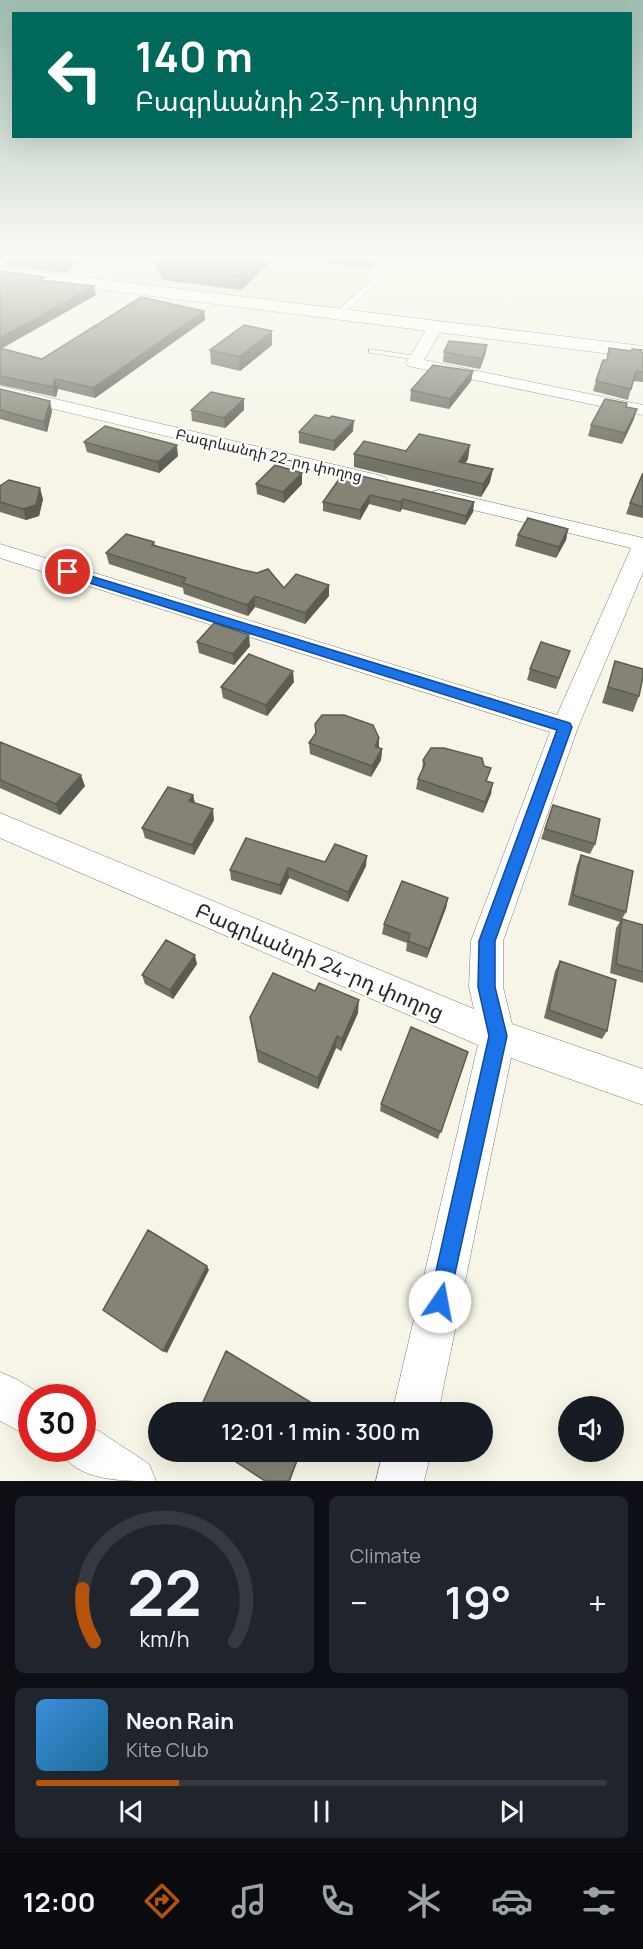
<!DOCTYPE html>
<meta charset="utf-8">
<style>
:root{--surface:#171b24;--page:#20242c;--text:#f1f3f6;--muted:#9ea1a6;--line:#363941;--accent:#b45309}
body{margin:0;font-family:Manrope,"Noto Sans Armenian",sans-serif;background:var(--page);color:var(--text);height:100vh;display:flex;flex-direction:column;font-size:22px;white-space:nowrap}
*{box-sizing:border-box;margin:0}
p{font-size:20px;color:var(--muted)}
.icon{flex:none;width:33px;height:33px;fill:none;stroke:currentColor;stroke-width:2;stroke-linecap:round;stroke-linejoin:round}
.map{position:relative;height:1481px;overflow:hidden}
.panel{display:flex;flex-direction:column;gap:15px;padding:15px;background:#0d0f14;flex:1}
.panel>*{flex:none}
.guide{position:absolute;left:12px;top:12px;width:620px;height:126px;border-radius:0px;box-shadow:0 6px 24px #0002;background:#00695c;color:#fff;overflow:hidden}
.buttons{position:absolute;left:558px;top:1396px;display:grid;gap:12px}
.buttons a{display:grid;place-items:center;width:66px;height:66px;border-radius:50%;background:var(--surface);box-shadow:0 6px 24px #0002;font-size:30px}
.speed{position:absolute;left:18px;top:1384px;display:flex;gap:12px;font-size:30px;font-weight:700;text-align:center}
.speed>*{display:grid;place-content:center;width:78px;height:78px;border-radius:50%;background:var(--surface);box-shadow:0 6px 24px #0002;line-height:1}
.speed .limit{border:9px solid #d22;background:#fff;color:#111}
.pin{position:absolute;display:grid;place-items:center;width:51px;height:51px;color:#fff;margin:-26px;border:3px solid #fff;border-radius:50%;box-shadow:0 2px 6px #0007}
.me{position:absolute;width:66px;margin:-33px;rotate:12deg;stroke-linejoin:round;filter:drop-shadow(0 0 4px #0008)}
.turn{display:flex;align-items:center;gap:21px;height:126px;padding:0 24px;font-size:27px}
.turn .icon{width:78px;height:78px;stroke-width:2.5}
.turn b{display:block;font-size:42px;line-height:51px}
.big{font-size:45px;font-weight:600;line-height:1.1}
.panel .card{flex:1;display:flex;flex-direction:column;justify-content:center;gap:9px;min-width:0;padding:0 21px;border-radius:9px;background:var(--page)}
.panel .dial{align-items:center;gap:0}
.dial svg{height:156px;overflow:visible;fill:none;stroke:var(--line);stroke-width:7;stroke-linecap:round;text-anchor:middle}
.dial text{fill:var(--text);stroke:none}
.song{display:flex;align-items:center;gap:18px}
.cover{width:72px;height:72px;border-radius:9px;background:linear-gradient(135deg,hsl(210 70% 55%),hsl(200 70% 35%))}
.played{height:6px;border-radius:3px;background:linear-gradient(90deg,var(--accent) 25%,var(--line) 25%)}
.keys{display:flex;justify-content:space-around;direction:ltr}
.heat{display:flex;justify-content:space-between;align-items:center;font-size:33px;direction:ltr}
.panel .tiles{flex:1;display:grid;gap:15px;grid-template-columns:1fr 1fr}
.card:last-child{grid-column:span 2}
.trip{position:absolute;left:148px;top:1402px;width:345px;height:60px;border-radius:30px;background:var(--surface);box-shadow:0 6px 24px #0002;font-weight:600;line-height:60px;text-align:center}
.tab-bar{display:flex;height:96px;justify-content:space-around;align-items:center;background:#090b0e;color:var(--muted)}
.tab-bar .icon{width:42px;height:42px}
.tab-bar .on{color:var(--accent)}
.tab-bar b{font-size:27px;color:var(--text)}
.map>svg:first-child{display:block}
.built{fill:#ecead4}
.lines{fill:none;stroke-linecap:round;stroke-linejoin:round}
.service-casing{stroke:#7e7d70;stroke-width:1}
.minor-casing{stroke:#7e7d70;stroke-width:1}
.secondary-casing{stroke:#7e7d70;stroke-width:1}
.service{fill:#fff;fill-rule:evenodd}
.minor{fill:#fff;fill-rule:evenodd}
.secondary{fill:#fff;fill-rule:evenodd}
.wall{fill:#727165}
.shaded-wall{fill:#5c5c53}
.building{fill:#848376;stroke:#5c5c53;stroke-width:1.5}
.route{fill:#1a73e8;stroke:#114b97;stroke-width:1.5}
.labels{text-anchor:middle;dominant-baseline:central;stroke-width:4.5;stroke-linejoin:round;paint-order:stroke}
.far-street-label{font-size:15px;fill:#282722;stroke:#fff}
.near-street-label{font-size:21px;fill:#282722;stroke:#fff}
</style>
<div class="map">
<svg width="643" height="1481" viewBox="0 0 643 1481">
<rect width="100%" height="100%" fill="#f6f5e7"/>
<path class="built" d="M0 259H382L350 299 337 308 0 268Z"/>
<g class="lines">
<g class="service-casing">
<path id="service" d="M2 259H11L0 265V260Z
M100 259H108L90 273 146 259 174 261 134 265 72 282V280L85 275 84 272Z
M394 259H401L342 316H336V312Z
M369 349 417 356 421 358 417 360 372 353H369Z"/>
</g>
<g class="minor-casing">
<path id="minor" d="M435 321 443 326 424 360 643 405V415L408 366 406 363 430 323Z
M0 386 378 475 385 477 388 481 385 485 378 487 0 396Z
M439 490 643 538V572L578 727 503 941V987L512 1024 643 1069V1105L511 1058 438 1413H392L478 1045 0 838V813L474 1009 469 987 471 941 550 732 0 558V544L557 715 631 548 432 500 429 496 432 492Z
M0 1372 16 1379 47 1398H32V1438L0 1421Z
M82 1425 99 1431 149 1464 156 1481C118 1481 76 1481 59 1449H82Z
M383 1452H431L424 1481H376Z"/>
</g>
<g class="secondary-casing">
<path id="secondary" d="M0 267 643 346V358L0 277Z"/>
</g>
<use href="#service" class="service"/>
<use href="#minor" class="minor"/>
<use href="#secondary" class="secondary"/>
</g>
<path class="wall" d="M3 259H82L64 273 4 265Z
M154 259H274L241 290 163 280 155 266Z
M295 259H379L368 268Z
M0 271 46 281 96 295 1 349 42 359 204 311 205 320 95 398 58 389 56 397 0 385Z
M272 331V345L240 371 211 364 210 350Z
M487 345 485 355 480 369 443 362 444 352Z
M609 348 643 353V382L633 381 628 400 593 391 596 381 607 360Z
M473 371 471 381 449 409 410 401 411 390Z
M0 389 52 411 47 432 0 419Z
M244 399V410L225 428 192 421 191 410Z
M634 419 622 444 588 436 591 425Z
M353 431 334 451 299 443V432Z
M84 442 178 456 159 473 87 452Z
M406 451 468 459 465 463 490 482 481 497 354 467V454Z
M344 472 474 502 473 512 465 525 402 509 400 512 369 504 360 520 323 511V502Z
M643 473V518L626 514 630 503Z
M256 484H302L284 503 257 494Z
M0 486 43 499 39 516 26 520 0 512Z
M568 529 566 540 556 558 515 546 518 535Z
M154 542 155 545 284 588 329 585V596L305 624 255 607 248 616 184 594 183 588 109 564 106 553Z
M197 642 250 646 234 665 199 653Z
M570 651 556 689 527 680 530 669Z
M615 661 639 696 633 712 602 703 610 677Z
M294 682 267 716 223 698 221 687Z
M315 724 379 738V748L382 749 381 760 371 777 310 754 309 743 315 735Z
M0 742 85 786 60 815 0 788Z
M423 760 488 781 491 794 483 813 416 789 418 779 422 771Z
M193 795 195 803 214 820 194 855 145 838 142 828Z
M553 805 595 844 590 854 541 839Z
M581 855 626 912 622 919 643 925V983L610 973 616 928 620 922 568 905 577 865Z
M325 862 366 866 348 902 289 878 281 895 231 880 230 870Z
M448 898 446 908 427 958 406 951 407 943 382 934 384 924Z
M560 961 607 1031 602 1039 544 1018 555 971Z
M197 964 173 999 145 984 142 975Z
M358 1013 341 1051 336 1048 318 1089 258 1062 250 1017Z
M468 1052 438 1139 380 1111 381 1104Z"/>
<path class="shaded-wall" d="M69 259H82L64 273 62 264Z
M258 259H274L241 290 240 275Z
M368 259H379L368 268Z
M94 286 96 295 0 349V338Z
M204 311 205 320 95 398 93 388Z
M272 331V345L240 371 239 357Z
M487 345 485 355 480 369 482 359Z
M473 371 471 381 449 409 450 399Z
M55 379 58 389 56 397 53 387Z
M244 399V410L225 428 224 418Z
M50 401 52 411 47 432 44 422Z
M637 409 634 419 622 444 625 433Z
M354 421 353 431 334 451V441Z
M177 445 178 456 159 473 158 462Z
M470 445 468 459 458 475 459 462Z
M493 469 490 482 481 497 483 484Z
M302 473V484L284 503 283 492Z
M40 488 43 499 39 516 26 520 23 509Z
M370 495 369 504 360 520V510Z
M403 499 402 509 400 512 401 502Z
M474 502 473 512 465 525 466 516Z
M568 529 566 540 556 558 559 547Z
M329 585V596L305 624V613Z
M255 596V607L248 616 247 605Z
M249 635 250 646 234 665 233 654Z
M293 671 294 682 267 716 266 705Z
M379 738V749L375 746Z
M382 749 381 760 371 777 372 766Z
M81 775 85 786 60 815 56 804Z
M493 783 491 794 483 813 485 802Z
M193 795 195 805 189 801Z
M213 809 214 820 194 855 192 845Z
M367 856 366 866 348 902V892Z
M288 868 289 878 281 895 280 885Z
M448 898 446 908 427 958 429 949Z
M195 955 197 964 173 999 170 990Z
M359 1000 358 1013 341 1051 342 1039Z
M337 1036 336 1048 318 1089V1078Z
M207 1266 209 1270 167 1353 163 1351Z
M300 1452H301L290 1481H289Z"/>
<path class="building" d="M22 259H69L62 264Z
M158 259H258L240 275 162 266Z
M0 271 45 277 40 280 94 286 0 338Z
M141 297 204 311 93 388 55 379 53 387 0 376V348L42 359Z
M244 325 272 331 239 357 210 350Z
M449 341 487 345 482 359 444 352Z
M609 348 631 351 632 349 642 350 641 352 643 353V372L636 371 631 389 596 381 603 360H607Z
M433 365 473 371 450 399 411 390Z
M0 389 50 401 44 422 0 410Z
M211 392 244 399 224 418 191 410Z
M605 399 627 403 626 407 637 409 625 433 591 425Z
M315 415 329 418 332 416 354 421 334 441 299 432Z
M105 426 177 445 158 462 84 442Z
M419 434 470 445 459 462 493 469 483 484 354 454 364 441 406 451Z
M275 465 302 473 283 492 256 484Z
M344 472 474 502 466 516 403 499 401 502 370 495 360 510 323 502Z
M643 473V507L630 503Z
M9 480 40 488 36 505 23 509 0 502V486Z
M528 518 568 529 559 547 518 535Z
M126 534 154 542 152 545 243 570 257 573 268 569 284 588 296 574 329 585 305 613 255 596 247 605 183 583 186 578 106 553Z
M214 623 249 635 233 654 197 642Z
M541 642 570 651 559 678 530 669Z
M249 654 293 671 266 705 221 687Z
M615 661 643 669V677L639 696 608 687Z
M322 715H344L373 725 379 738 375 746 382 749 372 766 309 743 316 733 315 724Z
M0 742 81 775 56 804 0 780Z
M431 748H444L482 758 484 766 491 768 486 781 493 783 485 802 418 779 425 764 423 760Z
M168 787 193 795 189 801 213 809 192 845 142 828Z
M553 805 600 819 595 844 545 829Z
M246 838 325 862 335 844 367 856 348 892 288 868 280 885 230 870Z
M581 855 633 871 626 912 573 895Z
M402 881 448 898 429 949 408 941 410 934 384 924Z
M622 919 643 925V972L616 964Z
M166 940 195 955 170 990 142 975Z
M560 961 616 980 607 1031 549 1010Z
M273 973 315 991 319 983 359 1000 342 1039 337 1036 318 1078 257 1050 250 1017Z
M411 1027 468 1052 441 1132 381 1104Z
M148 1230 207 1266 163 1351 103 1310Z
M226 1351 317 1406 314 1413H198Z
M221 1452H300L289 1481H265Z"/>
<linearGradient id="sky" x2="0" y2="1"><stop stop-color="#a0bdb2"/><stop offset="0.55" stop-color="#fbfaf4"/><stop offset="1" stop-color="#fbfaf4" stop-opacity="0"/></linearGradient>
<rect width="643" height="467" fill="url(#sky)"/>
<path class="route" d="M68 569 570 723 572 727 495 941V987L507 1036 447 1310 440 1313 432 1310 429 1302 489 1036 478 987 479 941 557 730 64 575V570Z"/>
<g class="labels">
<g class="far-street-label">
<text transform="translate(269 455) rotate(13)">Բագրևանդի 22-րդ փողոց</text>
</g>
<g class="near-street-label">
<text transform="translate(320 961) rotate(23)">Բագրևանդի 24-րդ փողոց</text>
</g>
</g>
</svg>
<div class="buttons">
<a><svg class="icon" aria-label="sound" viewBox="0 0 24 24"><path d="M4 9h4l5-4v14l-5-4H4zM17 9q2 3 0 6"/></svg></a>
</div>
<div class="speed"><div class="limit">30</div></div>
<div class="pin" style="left:68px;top:572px;background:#d93025"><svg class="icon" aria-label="arrive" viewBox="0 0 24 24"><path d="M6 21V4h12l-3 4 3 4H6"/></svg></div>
<svg class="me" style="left:440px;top:1302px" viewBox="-20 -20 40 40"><circle r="19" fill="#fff"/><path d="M0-13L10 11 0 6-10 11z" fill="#1a73e8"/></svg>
<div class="trip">12:01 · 1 min · 300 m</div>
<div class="guide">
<div class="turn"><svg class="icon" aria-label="left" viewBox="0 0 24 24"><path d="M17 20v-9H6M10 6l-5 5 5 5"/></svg><div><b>140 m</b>Բագրևանդի 23-րդ փողոց</div></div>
</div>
</div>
<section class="panel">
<div class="tiles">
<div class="card dial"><svg viewBox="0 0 100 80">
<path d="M14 69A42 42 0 1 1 86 69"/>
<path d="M14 69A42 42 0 0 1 8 42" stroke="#b45309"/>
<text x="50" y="56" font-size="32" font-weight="700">22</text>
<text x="50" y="72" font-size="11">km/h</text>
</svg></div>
<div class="card"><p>Climate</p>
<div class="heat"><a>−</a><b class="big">19°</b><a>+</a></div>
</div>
<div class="card">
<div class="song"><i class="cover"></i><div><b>Neon Rain</b><p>Kite Club</p></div></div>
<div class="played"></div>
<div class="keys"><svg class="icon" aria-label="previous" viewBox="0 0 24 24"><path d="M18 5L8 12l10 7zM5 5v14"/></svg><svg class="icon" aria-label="pause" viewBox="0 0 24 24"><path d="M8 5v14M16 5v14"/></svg><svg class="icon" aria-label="next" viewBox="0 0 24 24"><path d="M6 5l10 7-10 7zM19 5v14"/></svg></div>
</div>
</div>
</section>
<nav class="tab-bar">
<b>12:00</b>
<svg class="icon on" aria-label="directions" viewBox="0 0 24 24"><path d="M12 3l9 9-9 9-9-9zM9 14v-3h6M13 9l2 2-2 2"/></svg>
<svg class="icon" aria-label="music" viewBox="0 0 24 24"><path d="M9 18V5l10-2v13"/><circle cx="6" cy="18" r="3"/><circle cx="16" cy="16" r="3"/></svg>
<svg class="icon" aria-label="phone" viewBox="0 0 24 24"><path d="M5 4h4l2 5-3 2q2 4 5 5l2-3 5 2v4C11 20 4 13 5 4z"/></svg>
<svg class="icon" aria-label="climate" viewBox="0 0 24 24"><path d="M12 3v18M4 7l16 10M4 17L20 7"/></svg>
<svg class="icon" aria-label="car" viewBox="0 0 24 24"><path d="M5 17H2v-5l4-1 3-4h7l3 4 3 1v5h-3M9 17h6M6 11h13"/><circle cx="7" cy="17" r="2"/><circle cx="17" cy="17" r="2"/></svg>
<svg class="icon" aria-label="filters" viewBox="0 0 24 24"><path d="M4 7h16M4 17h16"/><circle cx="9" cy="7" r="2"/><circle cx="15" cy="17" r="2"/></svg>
</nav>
